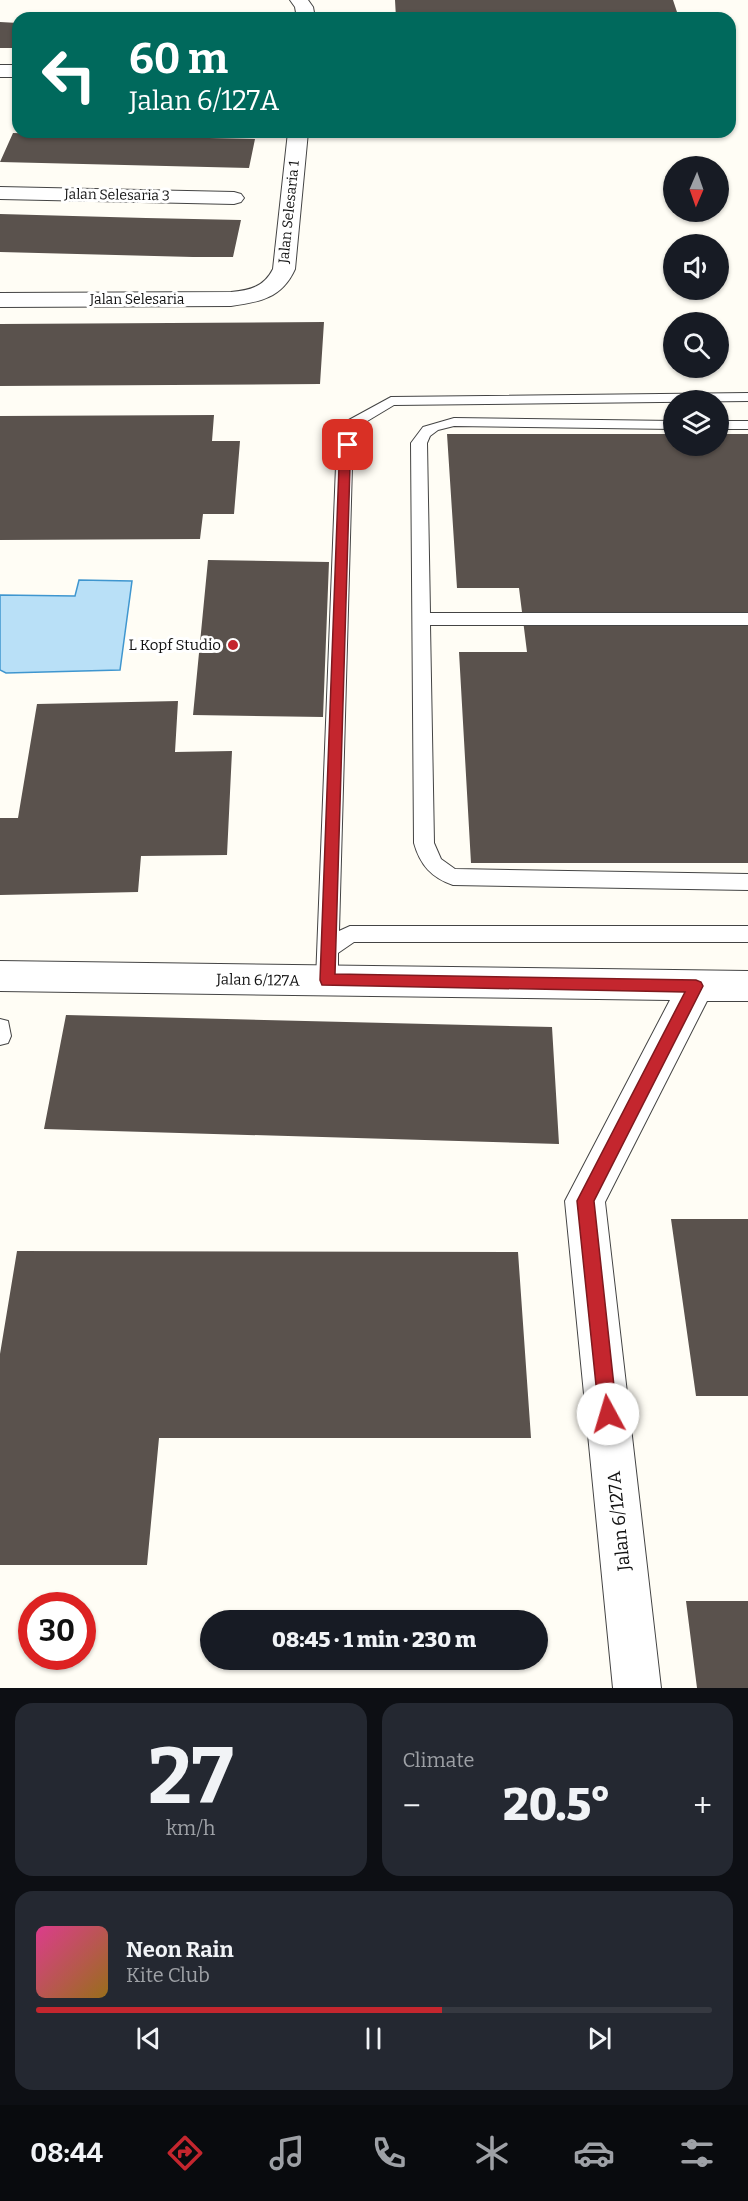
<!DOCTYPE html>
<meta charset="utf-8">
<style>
:root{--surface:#171b24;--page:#242831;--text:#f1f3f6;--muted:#9ea1a6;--line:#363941;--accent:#c4262e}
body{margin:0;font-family:Bitter,serif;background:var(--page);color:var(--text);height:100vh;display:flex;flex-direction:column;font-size:22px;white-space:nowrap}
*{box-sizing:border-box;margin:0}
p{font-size:20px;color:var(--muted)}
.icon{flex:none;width:33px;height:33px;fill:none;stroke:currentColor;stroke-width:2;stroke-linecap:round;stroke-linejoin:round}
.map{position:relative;height:1688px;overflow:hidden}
.details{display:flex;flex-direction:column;gap:15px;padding:15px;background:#0d0f14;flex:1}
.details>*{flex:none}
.banner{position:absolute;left:12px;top:12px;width:724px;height:126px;border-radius:18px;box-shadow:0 2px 4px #0004;background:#00695c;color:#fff;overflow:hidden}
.needle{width:39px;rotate:182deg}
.tools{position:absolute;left:663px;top:156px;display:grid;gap:12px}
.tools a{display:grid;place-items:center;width:66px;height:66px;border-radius:50%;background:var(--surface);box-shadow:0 2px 4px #0004;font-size:30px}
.speed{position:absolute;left:18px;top:1592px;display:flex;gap:12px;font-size:30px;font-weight:700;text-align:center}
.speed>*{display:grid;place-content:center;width:78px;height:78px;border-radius:50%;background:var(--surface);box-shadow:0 2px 4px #0004;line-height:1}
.speed .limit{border:9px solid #d22;background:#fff;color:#111}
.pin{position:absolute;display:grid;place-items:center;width:51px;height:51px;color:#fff;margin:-26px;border-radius:12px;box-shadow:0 3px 9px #0006}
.me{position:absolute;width:66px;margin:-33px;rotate:354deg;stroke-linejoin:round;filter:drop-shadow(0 0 4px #0008)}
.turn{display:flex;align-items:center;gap:21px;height:126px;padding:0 18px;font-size:27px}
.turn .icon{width:78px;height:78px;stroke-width:2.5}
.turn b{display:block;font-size:42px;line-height:51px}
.big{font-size:45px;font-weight:800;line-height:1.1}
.details .card{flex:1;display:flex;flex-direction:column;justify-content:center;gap:9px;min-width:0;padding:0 21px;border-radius:18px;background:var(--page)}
.details .dial{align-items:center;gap:0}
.dial b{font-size:78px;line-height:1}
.song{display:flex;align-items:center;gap:18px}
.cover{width:72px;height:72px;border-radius:9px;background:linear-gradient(135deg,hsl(330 70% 55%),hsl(40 70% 35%))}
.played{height:6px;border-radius:3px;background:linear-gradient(90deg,var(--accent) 60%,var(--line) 60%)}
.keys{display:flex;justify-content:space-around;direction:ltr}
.heat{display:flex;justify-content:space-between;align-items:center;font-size:33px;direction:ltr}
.details .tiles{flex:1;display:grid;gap:15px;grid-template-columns:1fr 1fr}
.card:last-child{grid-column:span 2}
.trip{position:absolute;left:200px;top:1610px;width:348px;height:60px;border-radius:30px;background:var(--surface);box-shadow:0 2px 4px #0004;font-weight:800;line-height:60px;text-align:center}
.dock{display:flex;height:96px;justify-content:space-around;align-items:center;background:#090b0e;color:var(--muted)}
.dock .icon{width:42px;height:42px}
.dock .current{color:var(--accent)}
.dock b{font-size:27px;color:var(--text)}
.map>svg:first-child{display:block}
.water{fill:#b9e0f7;stroke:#3f96cf;stroke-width:1.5}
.building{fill:#5a524d}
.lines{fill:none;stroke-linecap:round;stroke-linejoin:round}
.service-casing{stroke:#444;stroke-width:2}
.minor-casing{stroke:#444;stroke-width:2}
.service{fill:#fff;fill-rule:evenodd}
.minor{fill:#fff;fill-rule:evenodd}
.route{fill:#c4262e;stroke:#7f191e;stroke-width:1.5}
.poi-dot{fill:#c4262e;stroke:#fff;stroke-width:2}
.labels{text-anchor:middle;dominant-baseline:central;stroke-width:6;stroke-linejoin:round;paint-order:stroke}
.far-street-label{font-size:14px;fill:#111;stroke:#fff}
.poi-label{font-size:15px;fill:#111;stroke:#fff;text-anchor:end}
.street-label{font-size:15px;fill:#111;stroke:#fff}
.near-street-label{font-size:18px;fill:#111;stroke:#fff}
</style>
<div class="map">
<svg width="748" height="1688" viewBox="0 0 748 1688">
<rect width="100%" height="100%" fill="#fffdf5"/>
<path class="water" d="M79 580 132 581 120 670 6 673 0 670V595L75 596Z"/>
<path class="building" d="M395 0H673L679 18H396Z
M0 22 18 23V48H0Z
M13 133 118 136 255 139 249 168 0 162Z
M0 214 146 218 241 220 233 257H193L0 252Z
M324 322 320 384 0 386V324Z
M214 415 212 441H240L234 514H203L200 539 0 540V416Z
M447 434H674V446H718V434H748V863H471L459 652H527L519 588H457Z
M208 560 329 562 323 717 193 715Z
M178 701 175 752 232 751 227 855 141 856 138 892 0 895V818H18L37 704Z
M66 1015 552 1027 559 1144 44 1129Z
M671 1219H748V1396H696Z
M17 1251 518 1252 531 1438H159L147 1565H0V1354Z
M686 1601H748V1688H697Z"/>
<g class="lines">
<g class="service-casing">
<path id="service" d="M748 393V401L394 405 359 426 352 466 339 931 350 926H748V942H354L338 953V980L334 986 327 989 320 986 316 980 336 466 347 421 391 397Z
M454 418 674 421V429L454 426 438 430 430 436 427 443 430 613H748V625H430L434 843 441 859 455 869 748 874V890L453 885C432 878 420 865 414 843L411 443 423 427Z
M718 421H748V429H718Z
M0 1019 8 1021 11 1036 8 1043 0 1045Z"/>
</g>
<g class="minor-casing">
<path id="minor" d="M290 0H308L313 7 315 18H297L295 7Z
M0 65H18V77H0Z
M288 132H308L295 269C282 298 260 302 231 306L0 307V293L231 292C250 290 264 287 273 269Z
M0 187 234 192 241 194 244 198 241 202 234 204 0 199Z
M0 961 748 971V1001H707L605 1202 661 1688H613L565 1201 670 1000 0 991Z"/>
</g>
<use href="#service" class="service"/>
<use href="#minor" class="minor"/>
</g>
<path class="route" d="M348 442 354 445 350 466 335 974 696 980 701 982 703 986 594 1201 617 1414 614 1421 608 1424 602 1421 599 1414 577 1201 685 992 322 985 320 980 339 466 343 445Z"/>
<circle class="poi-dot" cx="233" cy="645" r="6"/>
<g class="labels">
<g class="far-street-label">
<text transform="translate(117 195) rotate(1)">Jalan Selesaria 3</text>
<text transform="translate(289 212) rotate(-84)">Jalan Selesaria 1</text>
<text x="137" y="299">Jalan Selesaria</text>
</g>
<g class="poi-label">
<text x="221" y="645">L Kopf Studio</text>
</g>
<g class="street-label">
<text transform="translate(258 980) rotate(1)">Jalan 6/127A</text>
</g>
<g class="near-street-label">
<text transform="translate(619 1521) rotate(-96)">Jalan 6/127A</text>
</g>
</g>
</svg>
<div class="tools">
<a><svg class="needle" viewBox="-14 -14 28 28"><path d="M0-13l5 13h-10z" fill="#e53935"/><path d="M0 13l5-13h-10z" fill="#9ea1a6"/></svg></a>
<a><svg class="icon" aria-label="sound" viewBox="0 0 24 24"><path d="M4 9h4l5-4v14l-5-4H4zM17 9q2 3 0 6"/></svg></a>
<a><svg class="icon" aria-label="search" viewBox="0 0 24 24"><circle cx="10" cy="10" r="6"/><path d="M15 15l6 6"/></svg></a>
<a><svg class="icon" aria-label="layers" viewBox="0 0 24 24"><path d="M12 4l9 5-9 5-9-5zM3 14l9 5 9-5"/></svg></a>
</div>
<div class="speed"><div class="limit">30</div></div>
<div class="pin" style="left:348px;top:445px;background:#d93025"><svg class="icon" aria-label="arrive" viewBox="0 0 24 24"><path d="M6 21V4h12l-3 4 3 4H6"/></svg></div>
<svg class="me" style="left:608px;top:1414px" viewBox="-20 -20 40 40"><circle r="19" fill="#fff"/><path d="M0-13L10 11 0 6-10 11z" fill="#c4262e"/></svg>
<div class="trip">08:45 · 1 min · 230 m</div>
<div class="banner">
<div class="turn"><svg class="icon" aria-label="left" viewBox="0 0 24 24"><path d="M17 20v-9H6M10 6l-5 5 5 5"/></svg><div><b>60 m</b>Jalan 6/127A</div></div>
</div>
</div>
<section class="details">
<div class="tiles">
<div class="card dial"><b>27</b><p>km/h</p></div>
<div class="card"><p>Climate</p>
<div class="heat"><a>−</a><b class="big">20.5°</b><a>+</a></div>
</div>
<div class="card">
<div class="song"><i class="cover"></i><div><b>Neon Rain</b><p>Kite Club</p></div></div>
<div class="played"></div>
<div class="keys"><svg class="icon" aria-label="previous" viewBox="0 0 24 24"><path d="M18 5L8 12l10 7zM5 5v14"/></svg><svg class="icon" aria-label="pause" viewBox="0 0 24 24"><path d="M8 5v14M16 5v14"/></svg><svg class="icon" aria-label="next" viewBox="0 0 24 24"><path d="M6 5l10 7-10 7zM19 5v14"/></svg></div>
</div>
</div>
</section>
<nav class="dock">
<b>08:44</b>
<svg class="icon current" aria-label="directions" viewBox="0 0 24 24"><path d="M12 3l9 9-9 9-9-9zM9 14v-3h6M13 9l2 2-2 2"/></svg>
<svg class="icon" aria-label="music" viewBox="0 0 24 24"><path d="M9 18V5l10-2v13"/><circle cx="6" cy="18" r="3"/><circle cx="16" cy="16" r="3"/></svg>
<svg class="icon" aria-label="phone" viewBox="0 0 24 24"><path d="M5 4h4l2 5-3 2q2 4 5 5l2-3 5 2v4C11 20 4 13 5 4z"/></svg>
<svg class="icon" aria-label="climate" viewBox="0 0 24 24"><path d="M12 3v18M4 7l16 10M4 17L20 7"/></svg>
<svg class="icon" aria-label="car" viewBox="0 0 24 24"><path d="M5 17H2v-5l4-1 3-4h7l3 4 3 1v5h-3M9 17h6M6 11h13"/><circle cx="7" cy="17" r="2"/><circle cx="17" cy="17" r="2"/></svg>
<svg class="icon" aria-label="filters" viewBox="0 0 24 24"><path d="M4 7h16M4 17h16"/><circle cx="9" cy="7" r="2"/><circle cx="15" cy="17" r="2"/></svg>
</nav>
